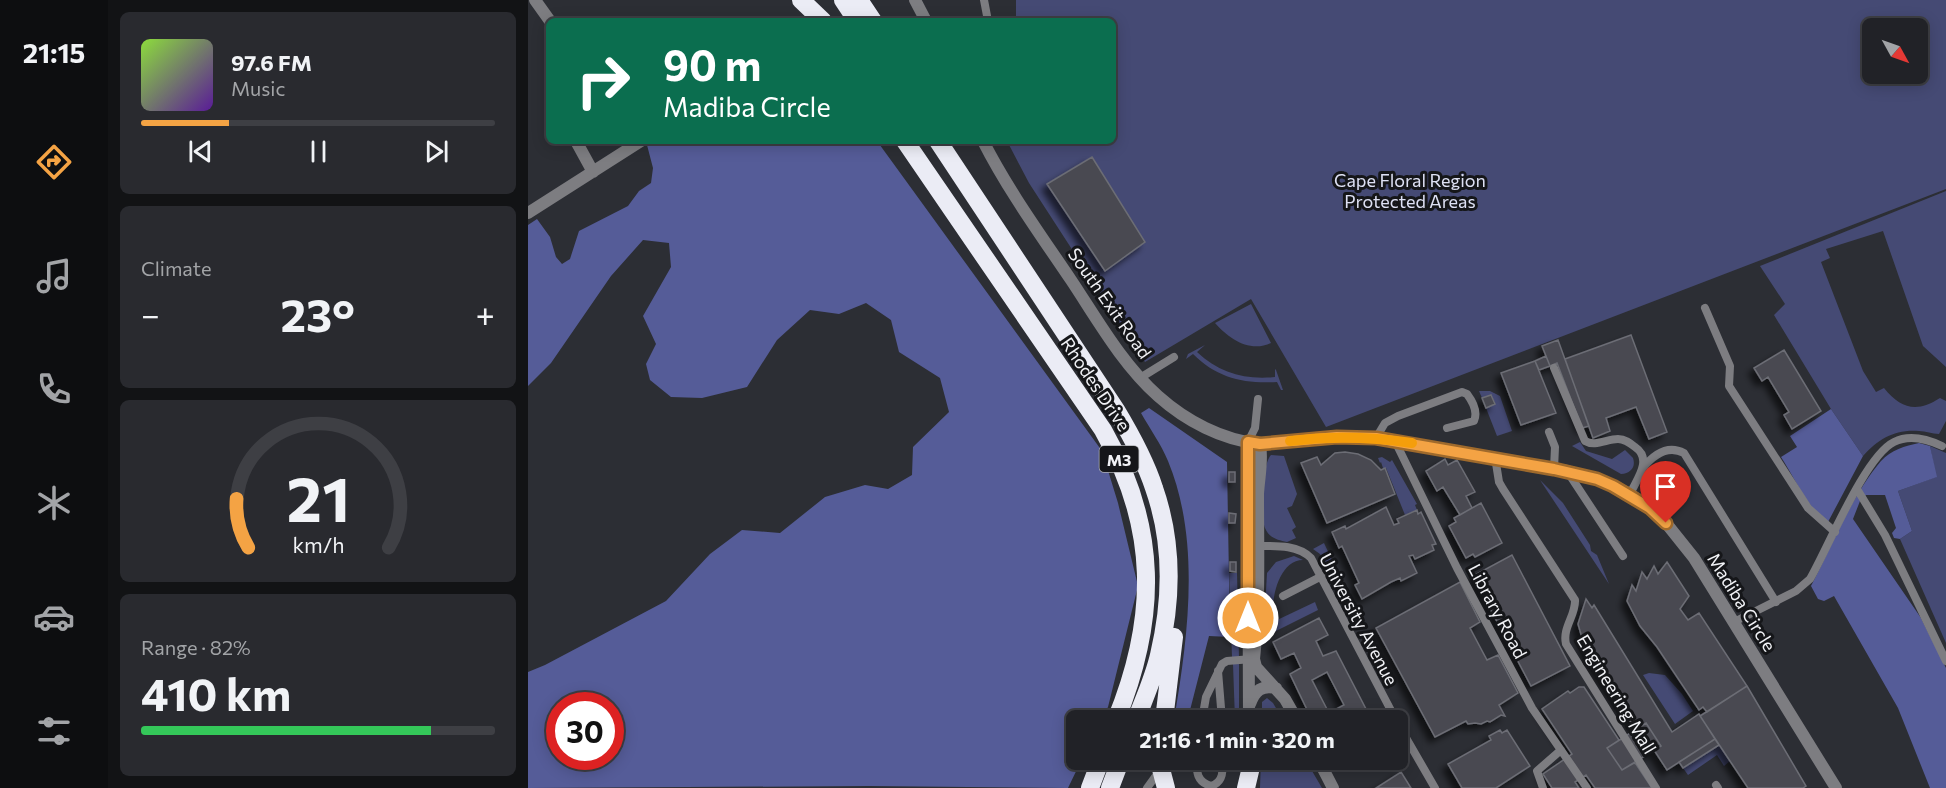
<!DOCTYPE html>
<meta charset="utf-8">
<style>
:root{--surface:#212227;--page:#292a2f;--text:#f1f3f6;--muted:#a2a4a7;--line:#3e3f44;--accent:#f4a344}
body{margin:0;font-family:Commissioner,sans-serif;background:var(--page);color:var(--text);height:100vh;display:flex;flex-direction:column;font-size:22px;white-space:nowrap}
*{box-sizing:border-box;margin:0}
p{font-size:20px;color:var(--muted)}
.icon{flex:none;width:33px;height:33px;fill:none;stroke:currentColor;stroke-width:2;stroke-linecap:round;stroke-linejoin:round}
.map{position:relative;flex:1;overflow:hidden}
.drawer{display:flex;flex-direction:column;gap:12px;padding:12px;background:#121315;width:420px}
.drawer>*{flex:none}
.hud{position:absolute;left:18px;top:18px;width:570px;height:126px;border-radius:9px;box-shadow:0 3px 15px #0003,0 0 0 2px var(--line);background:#0b6e4f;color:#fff;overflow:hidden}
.needle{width:39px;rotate:130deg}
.buttons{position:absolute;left:1334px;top:18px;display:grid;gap:12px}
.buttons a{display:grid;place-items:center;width:66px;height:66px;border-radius:9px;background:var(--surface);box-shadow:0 3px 15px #0003,0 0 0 2px var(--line);font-size:30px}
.speed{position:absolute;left:18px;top:692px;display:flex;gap:12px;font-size:30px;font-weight:700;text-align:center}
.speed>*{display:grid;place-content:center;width:78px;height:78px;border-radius:50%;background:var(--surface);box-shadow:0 3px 15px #0003,0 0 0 2px var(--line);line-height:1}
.speed .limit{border:9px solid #d22;background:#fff;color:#111}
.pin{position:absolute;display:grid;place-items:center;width:51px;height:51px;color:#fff;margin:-62px -26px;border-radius:50% 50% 50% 0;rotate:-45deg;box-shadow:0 0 6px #0007}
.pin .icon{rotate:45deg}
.me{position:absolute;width:66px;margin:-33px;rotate:0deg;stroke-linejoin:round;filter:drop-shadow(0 0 4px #0008)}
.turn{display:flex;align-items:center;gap:21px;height:126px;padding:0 18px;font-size:27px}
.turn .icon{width:78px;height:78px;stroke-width:2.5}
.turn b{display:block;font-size:42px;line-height:51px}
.big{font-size:45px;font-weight:700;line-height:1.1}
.drawer .card{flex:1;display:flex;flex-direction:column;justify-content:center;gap:9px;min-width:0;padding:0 21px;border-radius:9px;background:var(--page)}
.drawer .dial{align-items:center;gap:0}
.dial svg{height:156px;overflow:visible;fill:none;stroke:var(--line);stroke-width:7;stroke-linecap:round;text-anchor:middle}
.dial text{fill:var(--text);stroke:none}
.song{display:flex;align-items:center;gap:18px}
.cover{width:72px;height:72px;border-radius:9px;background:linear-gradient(135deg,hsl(90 70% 55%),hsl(270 70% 35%))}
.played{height:6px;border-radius:3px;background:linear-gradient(90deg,var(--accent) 25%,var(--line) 25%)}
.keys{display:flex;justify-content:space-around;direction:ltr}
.heat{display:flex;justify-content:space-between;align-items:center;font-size:33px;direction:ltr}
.charge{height:9px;border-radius:4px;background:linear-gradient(90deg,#34c759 82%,var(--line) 0)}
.trip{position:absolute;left:538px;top:710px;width:342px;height:60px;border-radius:9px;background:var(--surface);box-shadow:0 3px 15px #0003,0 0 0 2px var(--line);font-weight:700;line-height:60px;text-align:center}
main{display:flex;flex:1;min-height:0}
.tabs{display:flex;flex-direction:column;width:108px;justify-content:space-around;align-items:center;background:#0d0e10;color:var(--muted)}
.tabs .icon{width:42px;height:42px}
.tabs .active{color:var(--accent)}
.tabs b{font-size:27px;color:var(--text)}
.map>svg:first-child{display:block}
.green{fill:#454a74;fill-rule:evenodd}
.forest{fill:#555c98;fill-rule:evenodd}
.building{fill:#494a51;stroke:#6c6d75;stroke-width:1.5;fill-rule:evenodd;filter:url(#shadow)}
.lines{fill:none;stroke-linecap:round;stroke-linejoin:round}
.lane{stroke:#7d7d81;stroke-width:8}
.street{stroke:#7d7d81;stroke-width:12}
.highway{stroke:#ebecf5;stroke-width:18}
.route-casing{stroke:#9f6a2c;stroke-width:15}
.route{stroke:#f4a344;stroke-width:10}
.slow{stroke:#f59e0b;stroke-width:10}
.labels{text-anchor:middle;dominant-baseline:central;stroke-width:6;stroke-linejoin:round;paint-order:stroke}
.shield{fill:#151619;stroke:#afb0b4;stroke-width:1.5}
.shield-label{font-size:16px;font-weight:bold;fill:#f1f2f6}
.park-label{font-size:18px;fill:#dee1f4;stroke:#151619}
.street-label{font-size:18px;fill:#f1f2f6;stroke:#151619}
</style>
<main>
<nav class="tabs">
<b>21:15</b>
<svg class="icon active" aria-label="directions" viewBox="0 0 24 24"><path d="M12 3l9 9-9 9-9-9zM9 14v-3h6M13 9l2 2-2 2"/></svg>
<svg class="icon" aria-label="music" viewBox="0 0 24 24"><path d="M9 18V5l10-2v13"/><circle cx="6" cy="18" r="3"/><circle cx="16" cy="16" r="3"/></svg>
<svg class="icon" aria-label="phone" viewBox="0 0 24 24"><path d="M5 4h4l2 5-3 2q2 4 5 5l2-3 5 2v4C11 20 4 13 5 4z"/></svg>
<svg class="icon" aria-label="climate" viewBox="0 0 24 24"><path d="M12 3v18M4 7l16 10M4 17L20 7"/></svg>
<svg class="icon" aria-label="car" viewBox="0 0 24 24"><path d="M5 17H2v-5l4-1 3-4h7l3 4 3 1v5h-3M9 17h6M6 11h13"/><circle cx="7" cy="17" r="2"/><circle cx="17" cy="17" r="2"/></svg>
<svg class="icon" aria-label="filters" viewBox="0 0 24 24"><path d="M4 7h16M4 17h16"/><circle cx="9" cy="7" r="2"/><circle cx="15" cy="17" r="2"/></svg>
</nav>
<section class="drawer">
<div class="card">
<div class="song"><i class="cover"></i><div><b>97.6 FM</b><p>Music</p></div></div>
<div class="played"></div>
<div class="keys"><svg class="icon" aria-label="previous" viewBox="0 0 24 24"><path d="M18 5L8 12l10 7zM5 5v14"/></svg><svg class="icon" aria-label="pause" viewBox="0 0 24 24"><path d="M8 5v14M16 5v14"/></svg><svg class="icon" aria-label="next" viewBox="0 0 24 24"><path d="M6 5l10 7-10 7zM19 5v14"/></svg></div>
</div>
<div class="card"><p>Climate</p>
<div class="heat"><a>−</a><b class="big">23°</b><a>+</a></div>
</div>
<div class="card dial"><svg viewBox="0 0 100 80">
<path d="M14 69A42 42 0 1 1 86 69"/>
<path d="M14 69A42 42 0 0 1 8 44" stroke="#f4a344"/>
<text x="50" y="56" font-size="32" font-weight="700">21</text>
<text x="50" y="72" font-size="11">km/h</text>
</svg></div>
<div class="card"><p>Range · 82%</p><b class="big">410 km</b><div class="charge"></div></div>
</section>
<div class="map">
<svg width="1418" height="788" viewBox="0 0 1418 788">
<defs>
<filter id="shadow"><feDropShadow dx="-5.5" dy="5.5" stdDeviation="3" flood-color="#0009"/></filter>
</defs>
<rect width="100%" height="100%" fill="#2c2e34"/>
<path class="green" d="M488 0H1418V189L798 427 723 299 617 362 501 183 479 141H585V21H488ZM1344 28H1389V74H1344Z
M1418 191V367L1395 346 1355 231 1298 249 1302 258 1293 262 1335 371 1348 392 1356 388C1373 409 1389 413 1412 398L1418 401V421L1411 434C1404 434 1398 431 1391 431 1367 429 1350 439 1335 456L1303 409 1246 315 1257 304 1232 266Z
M723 304 743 343C722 353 701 339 687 323Z
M677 345 669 352C691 373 717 380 747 377V369L748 370 755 390H753L749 382C716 384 689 378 665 354L658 359 660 354Z
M951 391H962L972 396 984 431 969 436 958 408 967 403 963 395 954 398Z
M1052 442 1058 451 1084 459 1097 450 1105 458C1108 467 1103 473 1093 474L1044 446Z
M1402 446 1418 453V643L1372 539 1384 531 1370 491 1408 477Z
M743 455 756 456 769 494 764 506 759 508 768 527 764 530 768 538 759 542C750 540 741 538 737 528 732 516 734 464 743 455Z
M854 457 862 462 864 460 889 504 887 505 889 510 877 515 858 468H855L853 462 852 463 850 458Z
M1012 480 1035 503 1062 545 1063 551 1069 555 1081 584Z
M796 543 812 577 807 580 792 554 785 549Z
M766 556 775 560C751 560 742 600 746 619L736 626 739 573 748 562Z
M701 573H709L711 657H704Z
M787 602 790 610 738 636 736 630 747 626V621Z
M705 664H711V720H707Z
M1121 673 1137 675 1154 694 1165 711 1147 724 1115 675Z
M739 698 745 703 755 720H734V702Z
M1191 745 1202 761 1196 766 1189 755 1160 775 1155 768Z
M733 759H777L794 788H732Z"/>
<path class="forest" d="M126 141H349L574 451 590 503 610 586 580 707 573 720H549V759H554L540 788 341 786 0 788V672L17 665 138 601 182 554 214 530 252 533 297 497 337 485 360 489 384 475 385 447 421 412 412 378 371 352 363 320 338 303 311 314 282 310 249 340 219 387 174 398 143 397 122 380 118 364 128 344 115 316 143 267 141 243 115 240 83 276 23 363 0 386V225L9 219 22 237 28 257 34 264 42 259 51 231 100 206 111 191 123 183 125 168 119 145ZM32 705H82V756H32Z
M621 408 699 462 702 637 681 636 660 718 646 720C660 637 673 541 640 461 633 444 622 429 613 413Z
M1303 409 1335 456 1300 522C1282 513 1265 475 1253 457L1269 447 1262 436Z
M1391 443 1402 446 1409 477 1370 491 1384 531 1372 539 1366 538 1364 533 1368 528 1357 495H1338L1332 501 1325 519 1393 618 1418 668V788H1402L1370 708 1306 596 1296 601 1290 599 1283 586C1304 546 1324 495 1353 461 1363 450 1377 446 1391 443Z"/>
<path class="building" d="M564 157 617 242 577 271 519 184Z
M1103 335 1139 432 1121 439 1108 407 1078 418 1082 431 1065 438 1037 359Z
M1030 340 1061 426 1054 428 1029 363 1022 366 1014 346Z
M1256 350 1293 411 1264 429 1256 415 1261 412 1240 377 1234 381 1226 368Z
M1018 356 1022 366 1011 370 1007 361Z
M1007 361 1028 413 993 425 973 373Z
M963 395 967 404 958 408 954 398Z
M817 452 830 454 843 460 853 470 857 468 867 494 799 523 773 463 789 457 793 465 807 453Z
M917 459 920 465 929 460 947 492 938 496 944 508 932 515 915 487 909 491 898 471Z
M701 472H707V482H701Z
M953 503 974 543 947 557 945 554 938 558 921 526 928 522 926 518Z
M858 507 866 525 871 523 869 519 889 510 890 514 893 512 908 544 904 545 906 550 887 559 885 555 881 556 889 573 873 581 872 578 863 582 834 599 827 585 831 583 814 546 811 548 804 532 817 526 818 529Z
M701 513 708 514 707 523H701Z
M984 555 1042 666 1003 686 945 576Z
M702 562H708V572L702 571Z
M1139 562 1161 596 1152 609 1160 620 1171 613 1219 686 1179 712 1175 707 1171 710 1129 647 1112 626 1099 601 1104 585 1108 591 1114 572 1119 579 1126 566 1130 574Z
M932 582 952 622 942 628 959 660 970 655 990 693 971 705 977 716 973 715 962 722 959 721 953 724 947 723 940 724 938 721 907 737 848 628Z
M1058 599 1064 608 1066 605 1144 732 1171 714 1187 739 1139 770 1126 750 1133 746 1118 723 1108 730 1059 655 1050 624Z
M791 618 800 635 788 641 795 656 808 651 839 711 826 717 828 720H784L762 674 773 668 766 653 753 659 745 642ZM799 672 816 705 801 713 784 680Z
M1219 686 1278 786 1275 788H1220L1172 716Z
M1051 687H1056L1091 740 1079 748 1094 770 1106 763 1108 764 1124 788H1067L1058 775 1047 782 1051 788H1024L1015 774 1044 754 1014 709 1040 691 1042 693Z
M1118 723 1133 746 1094 770 1079 748Z
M972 730 974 733 979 730 1002 766 968 788H934L920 764 963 740 961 736Z
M1187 739 1191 745 1155 768 1151 762Z
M873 772 883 788H848Z"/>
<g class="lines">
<path class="lane" d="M456 0 460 21
M1177 308 1202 366 1201 386 1280 508 1307 532
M1026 368 1057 441C1067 447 1079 439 1090 439 1097 439 1102 443 1107 447 1125 459 1109 479 1102 494
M612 378 646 357
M1021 432 1027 447 1026 469
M848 438 857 423 870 416 934 392 939 394C945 402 950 412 946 421L919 428
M867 441 929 568 1004 708 1059 788
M720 442 727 428 730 399
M967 457 971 482 975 489 1047 600C1048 615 1034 628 1038 644L1128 788
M1114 469C1125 455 1139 444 1156 453L1248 602
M1039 471 1095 556
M1329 489 1357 535 1418 661
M728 546C746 546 769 544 783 558L868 720
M755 596 794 576
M1206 622 1268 591 1282 579C1300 548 1337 456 1366 442 1382 434 1399 439 1414 446
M690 671 694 720
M674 720 678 697 694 664 699 661 724 659
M870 724 907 788
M669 759C668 772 669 782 683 786 696 782 695 770 694 759
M1188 785 1190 788
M619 788 632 770
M1015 788 1009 771 1033 750"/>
<path class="street" d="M7 0 22 21
M387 0 398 21
M48 141 65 172
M455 141C480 190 512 234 543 280 569 319 594 364 630 396 658 421 694 440 732 444L809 437 848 438 1039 471 1069 479 1102 494 1122 508 1138 523 1166 558 1308 788
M0 213 113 141
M720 442 721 720
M732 444C735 460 731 477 730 494 730 549 732 604 726 659L728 667 757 699 769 720
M722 704C727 690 734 685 748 688
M790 759 805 788"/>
<path class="highway" d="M273 0 295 21
M315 0 329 21
M331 0 345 21
M377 141 575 430C630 527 630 617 588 720
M410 141 588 410C603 435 617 460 626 488 645 542 644 600 631 655 626 677 616 699 608 720
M636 720 646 637
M633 759V769L638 788
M562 788 573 759
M582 788 593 759
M718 788 723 767"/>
</g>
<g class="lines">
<g class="route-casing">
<path id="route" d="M720 618V442L732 444 809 437 848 438 1026 469 1069 479 1085 486 1122 508 1138 523"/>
</g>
<use href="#route" class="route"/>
<path class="slow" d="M762 441C803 436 843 437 884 443"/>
</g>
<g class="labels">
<rect class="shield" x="571.5" y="446" width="39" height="26" rx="4.5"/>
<g class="shield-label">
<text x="591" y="459">M3</text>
</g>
<g class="park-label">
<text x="882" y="180">Cape Floral Region<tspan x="882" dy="21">Protected Areas</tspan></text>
</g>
<g class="street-label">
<text transform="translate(582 303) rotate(55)">South Exit Road</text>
<text transform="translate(568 384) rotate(56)">Rhodes Drive</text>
<text transform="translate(1214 602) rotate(58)">Madiba Circle</text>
<text transform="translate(970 611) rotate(62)">Library Road</text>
<text transform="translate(831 619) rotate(62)">University Avenue</text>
<text transform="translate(1089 694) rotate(59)">Engineering Mall</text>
</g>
</g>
</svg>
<div class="buttons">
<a><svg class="needle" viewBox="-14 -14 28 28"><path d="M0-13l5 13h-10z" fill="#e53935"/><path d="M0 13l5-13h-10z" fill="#a2a4a7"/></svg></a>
</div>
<div class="speed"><div class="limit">30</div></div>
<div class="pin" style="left:1138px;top:523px;background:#d93025"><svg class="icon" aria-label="arrive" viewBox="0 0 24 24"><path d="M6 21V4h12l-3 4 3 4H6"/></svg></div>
<svg class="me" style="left:720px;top:618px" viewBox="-20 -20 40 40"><circle r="17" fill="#f4a344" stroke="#fff" stroke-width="3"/><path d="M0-11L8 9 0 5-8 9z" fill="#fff"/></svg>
<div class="trip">21:16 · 1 min · 320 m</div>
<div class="hud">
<div class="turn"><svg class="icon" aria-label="right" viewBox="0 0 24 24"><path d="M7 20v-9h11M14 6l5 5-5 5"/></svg><div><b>90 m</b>Madiba Circle</div></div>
</div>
</div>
</main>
